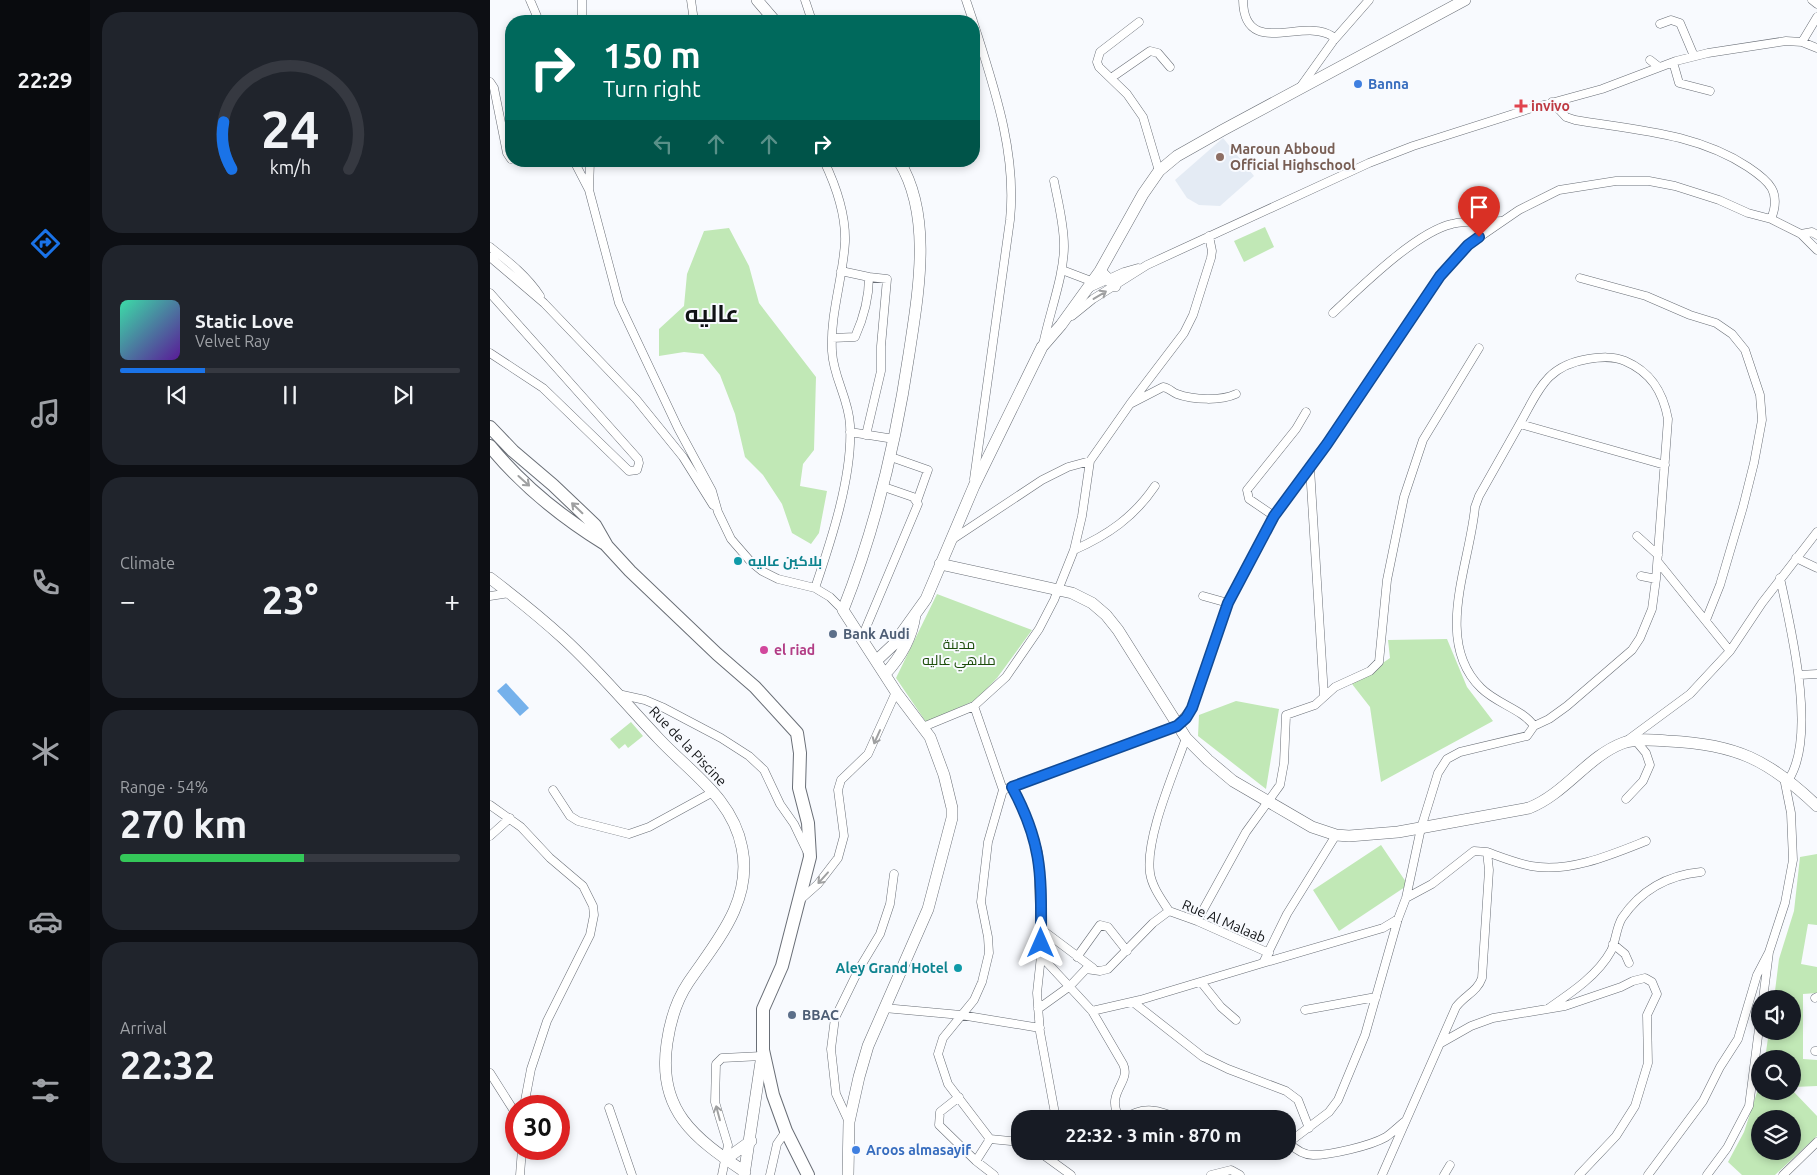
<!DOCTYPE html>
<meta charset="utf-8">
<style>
:root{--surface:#171b24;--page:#20242c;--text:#f1f3f6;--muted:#9ea1a6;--line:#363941;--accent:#1a73e8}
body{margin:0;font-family:Ubuntu,Cairo,sans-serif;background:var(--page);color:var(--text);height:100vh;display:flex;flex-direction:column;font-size:19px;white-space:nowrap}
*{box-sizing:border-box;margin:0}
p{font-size:16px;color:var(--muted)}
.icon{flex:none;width:28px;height:28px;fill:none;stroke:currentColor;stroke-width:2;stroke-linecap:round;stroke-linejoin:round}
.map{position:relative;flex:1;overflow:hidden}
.details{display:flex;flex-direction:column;gap:12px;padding:12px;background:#0d0f14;width:400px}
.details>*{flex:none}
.top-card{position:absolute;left:15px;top:15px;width:475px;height:152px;border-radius:20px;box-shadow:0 2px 8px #0003;background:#00695c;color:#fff;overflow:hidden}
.fabs{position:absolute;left:1261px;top:990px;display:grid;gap:10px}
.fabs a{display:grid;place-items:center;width:50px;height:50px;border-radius:50%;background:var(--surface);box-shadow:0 2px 8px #0003;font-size:25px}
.speed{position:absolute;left:15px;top:1095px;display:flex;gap:10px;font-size:25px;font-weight:700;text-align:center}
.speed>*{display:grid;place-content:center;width:65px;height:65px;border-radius:50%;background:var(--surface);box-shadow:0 2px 8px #0003;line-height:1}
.speed .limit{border:8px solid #d22;background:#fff;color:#111}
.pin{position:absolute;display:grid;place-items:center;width:42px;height:42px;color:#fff;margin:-51px -21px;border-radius:50% 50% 50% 0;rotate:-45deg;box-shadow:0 0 5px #0007}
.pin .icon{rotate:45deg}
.me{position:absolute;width:55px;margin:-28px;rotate:0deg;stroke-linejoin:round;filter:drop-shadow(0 0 4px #0008)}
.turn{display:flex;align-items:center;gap:18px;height:105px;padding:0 15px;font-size:22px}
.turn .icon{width:65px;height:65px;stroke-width:2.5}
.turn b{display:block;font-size:35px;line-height:42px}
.lanes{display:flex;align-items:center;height:48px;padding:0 15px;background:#0003;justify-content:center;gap:25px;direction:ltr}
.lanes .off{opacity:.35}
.big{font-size:38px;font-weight:600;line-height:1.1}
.details .widget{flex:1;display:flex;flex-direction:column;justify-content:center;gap:8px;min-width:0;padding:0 18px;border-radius:20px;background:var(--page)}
.details .dial{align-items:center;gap:0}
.dial svg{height:130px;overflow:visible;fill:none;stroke:var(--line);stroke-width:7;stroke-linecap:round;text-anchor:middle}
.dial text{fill:var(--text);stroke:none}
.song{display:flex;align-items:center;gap:15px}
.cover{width:60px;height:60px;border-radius:8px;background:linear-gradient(135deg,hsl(160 70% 55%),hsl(270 70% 35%))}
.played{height:5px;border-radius:2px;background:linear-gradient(90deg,var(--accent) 25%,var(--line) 25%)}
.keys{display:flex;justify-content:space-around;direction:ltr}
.heat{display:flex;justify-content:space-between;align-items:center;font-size:28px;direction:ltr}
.charge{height:8px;border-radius:4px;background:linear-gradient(90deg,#34c759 54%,var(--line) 0)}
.trip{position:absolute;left:521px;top:1110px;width:285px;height:50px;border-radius:20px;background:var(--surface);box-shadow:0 2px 8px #0003;font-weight:600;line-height:50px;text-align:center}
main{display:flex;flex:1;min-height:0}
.tabs{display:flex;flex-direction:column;width:90px;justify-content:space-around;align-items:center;background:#090b0e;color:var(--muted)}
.tabs .icon{width:35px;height:35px}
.tabs .on{color:var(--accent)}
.tabs b{font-size:22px;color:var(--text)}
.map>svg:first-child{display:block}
.built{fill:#e4ebf4}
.green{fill:#c1e8b6;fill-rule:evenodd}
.water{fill:#75b1eb}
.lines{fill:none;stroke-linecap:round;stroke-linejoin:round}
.street-casing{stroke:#696e76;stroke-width:9}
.secondary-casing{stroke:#696e76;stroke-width:12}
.primary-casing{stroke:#696e76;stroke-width:14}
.street{stroke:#fff;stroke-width:8}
.secondary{stroke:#fff;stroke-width:11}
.primary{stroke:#fff;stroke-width:12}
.oneway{stroke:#9fa0a1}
.route-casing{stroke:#114b97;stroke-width:12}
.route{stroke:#1a73e8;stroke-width:9}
.shop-dot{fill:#3f7fe0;stroke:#f8fafe;stroke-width:2}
.health-dot{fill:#e0444e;stroke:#f8fafe;stroke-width:2}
.education-dot{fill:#8d6e63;stroke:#f8fafe;stroke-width:2}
.culture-dot{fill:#0f9aa8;stroke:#f8fafe;stroke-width:2}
.service-dot{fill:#5c6f8a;stroke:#f8fafe;stroke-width:2}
.hotel-dot{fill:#d1479c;stroke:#f8fafe;stroke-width:2}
.labels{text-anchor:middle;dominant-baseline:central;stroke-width:4;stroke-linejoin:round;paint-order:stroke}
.shop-label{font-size:14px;font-weight:bold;fill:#366cbe;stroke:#f8fafe;text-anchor:start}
.health-label{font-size:14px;font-weight:bold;fill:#be3a42;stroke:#f8fafe;text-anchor:start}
.education-label{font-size:14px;font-weight:bold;fill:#785e54;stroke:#f8fafe;text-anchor:start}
.culture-label{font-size:14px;font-weight:bold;fill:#0d838f;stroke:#f8fafe;text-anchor:start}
.service-label{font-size:14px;font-weight:bold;fill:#4e5e75;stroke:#f8fafe;text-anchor:start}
.park-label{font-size:14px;fill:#1b4c09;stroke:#f8fafe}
.hotel-label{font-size:14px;font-weight:bold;fill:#b23c85;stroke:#f8fafe;text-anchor:start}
.street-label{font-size:14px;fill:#101215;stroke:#f8fafe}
.town-label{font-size:24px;font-weight:bold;fill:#101215;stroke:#f8fafe}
</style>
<main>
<nav class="tabs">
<b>22:29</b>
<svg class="icon on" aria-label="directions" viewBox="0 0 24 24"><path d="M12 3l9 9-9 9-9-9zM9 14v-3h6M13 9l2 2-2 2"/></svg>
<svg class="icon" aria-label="music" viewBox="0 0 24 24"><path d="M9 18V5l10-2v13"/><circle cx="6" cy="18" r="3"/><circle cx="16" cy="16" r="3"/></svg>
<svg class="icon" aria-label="phone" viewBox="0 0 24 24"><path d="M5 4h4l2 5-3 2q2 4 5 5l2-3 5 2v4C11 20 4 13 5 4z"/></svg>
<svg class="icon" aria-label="climate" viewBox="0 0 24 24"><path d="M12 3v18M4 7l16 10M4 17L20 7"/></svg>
<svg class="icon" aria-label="car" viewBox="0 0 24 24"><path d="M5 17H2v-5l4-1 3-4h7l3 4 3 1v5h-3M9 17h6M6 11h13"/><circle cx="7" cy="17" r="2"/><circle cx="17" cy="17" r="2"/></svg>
<svg class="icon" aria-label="filters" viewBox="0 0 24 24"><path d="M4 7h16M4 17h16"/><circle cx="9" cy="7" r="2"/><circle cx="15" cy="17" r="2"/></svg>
</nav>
<section class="details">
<div class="widget dial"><svg viewBox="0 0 100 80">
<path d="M14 69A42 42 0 1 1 86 69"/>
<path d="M14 69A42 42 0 0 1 9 40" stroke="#1a73e8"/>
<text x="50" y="56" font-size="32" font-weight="700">24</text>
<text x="50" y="72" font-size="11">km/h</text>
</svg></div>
<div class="widget">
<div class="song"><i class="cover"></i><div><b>Static Love</b><p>Velvet Ray</p></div></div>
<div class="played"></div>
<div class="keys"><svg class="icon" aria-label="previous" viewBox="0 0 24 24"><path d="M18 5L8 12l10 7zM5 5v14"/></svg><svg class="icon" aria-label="pause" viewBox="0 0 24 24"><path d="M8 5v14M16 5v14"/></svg><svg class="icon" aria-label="next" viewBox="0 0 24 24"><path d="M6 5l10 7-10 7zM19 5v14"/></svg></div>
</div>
<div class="widget"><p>Climate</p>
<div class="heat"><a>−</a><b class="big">23°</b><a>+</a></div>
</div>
<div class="widget"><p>Range · 54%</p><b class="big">270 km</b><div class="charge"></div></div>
<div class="widget"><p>Arrival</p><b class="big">22:32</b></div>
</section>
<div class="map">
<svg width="1327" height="1175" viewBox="0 0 1327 1175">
<rect width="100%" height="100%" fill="#f8fafe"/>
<path class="built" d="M733 138 764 176 730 206 709 205 697 198 685 180Z"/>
<path class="green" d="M775 227 784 247 754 262 744 241Z
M239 228 259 266 269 303 326 377 324 450 313 464 310 486 337 491 329 533 321 544 302 533 292 504 273 475 255 457 245 414 230 375 213 354 194 352 169 356V329L194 306 197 274 214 231Z
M447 594 542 630 507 678 486 700 436 722 406 678Z
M957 639 977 687 1003 721 891 782 880 707 862 684 900 658 898 640Z
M746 701 789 709 776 789 708 736 709 715Z
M141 722 153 736 138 748 135 744 129 749 120 739Z
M891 845 918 885 849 931 823 890Z
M1327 854V925L1318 924 1311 964 1327 967V993L1313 994V1059L1327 1060V1086L1304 1087 1303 1091 1327 1116V1136L1285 1175H1252L1238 1162 1254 1132 1270 1083V1091H1302V1059H1275L1279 1031H1302V999H1284L1289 959 1304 911 1310 857ZM1270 1119H1302V1151H1270Z"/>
<path class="water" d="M16 683 39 708 30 716 7 691Z"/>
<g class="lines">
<g class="street-casing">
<path id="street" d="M40 0 49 21
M92 0V21
M201 0 204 21
M315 0 322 21
M476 0 483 21
M753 0C754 59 813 17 842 36L844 40 809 89
M1322 0 1327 4
M649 22 610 52 607 62 609 67 637 94 653 117 669 171
M484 24C504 87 527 153 520 220L484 479
M1170 24 1181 20 1190 23 1204 56
M844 40 879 0
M1312 42 1327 17
M1160 60 1169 67
M1183 62 1189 83 1220 91
M621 78 660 51 668 53 680 67
M0 82 4 88 17 153 21 159
M84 161 99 190 129 303 188 428 222 491 228 512 241 539 261 562 272 571 288 579 325 588 340 597 353 610
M99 189 100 161
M1281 219 1311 234 1327 250
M1311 234 1322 232 1327 235
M0 247C19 262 37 276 50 296
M0 257 54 303 146 399 193 457 223 505
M572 270 601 281
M1090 278 1156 296 1200 315 1226 323 1242 334 1255 350 1270 395 1272 420 1264 463 1253 507 1230 585 1216 620
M599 288 634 272 648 268
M0 293 148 459 149 463 147 470 139 471 53 388 0 353
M843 313C871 287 926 232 962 224 977 220 995 222 1011 221
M582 316 603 299 657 265 879 163 923 146 1039 109 1112 89 1186 61 1218 53 1296 41 1312 42 1327 48
M342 338 365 337C374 317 379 299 379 277L351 271
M553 345C559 314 574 276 574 246 574 224 568 202 564 181
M642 403 673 387C679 388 682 392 687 394 703 400 731 401 746 394
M1030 424 1175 465
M360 432 404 439
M376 435 391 371V346L397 279 379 277
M401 457 438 470 427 501
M820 468 834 696
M784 516 759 499 757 490 806 429 816 412
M1147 536 1168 555
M463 539 552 480 578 467 600 461
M584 550C618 535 644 517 665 486
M1306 558 1327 568
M1168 562 1240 651
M1151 576 1166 579
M1290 578C1301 629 1327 735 1299 779
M325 588C341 541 363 475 360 425 359 399 343 377 342 351 340 314 353 278 355 242 356 214 346 186 334 161
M0 596 20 593
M713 596 738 603
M372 637 428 504 423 497 394 487
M1309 675 1327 674
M128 694 155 700 174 708 231 738 259 756 274 770 290 804 304 824 317 851
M484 706 516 677 549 629 564 600 584 550 592 516 600 461 640 404 694 333 703 315 721 258 722 251 719 236
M433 727 484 706 513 790 498 842 491 902 498 937 499 953 492 982 484 1000 453 1038 448 1054 458 1084 500 1139 486 1161 504 1175
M1139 739 1200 694 1240 651 1272 603 1327 532
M522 787 542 831 548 852 551 956 547 993 550 1032 566 1119
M63 790 80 816 88 821 139 834 159 827 223 792
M513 790 687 725 702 708 738 603 784 516 837 444 950 276 978 245 1029 210 1069 190 1126 181H1159L1185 186 1229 200 1258 213 1281 219C1292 192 1279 181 1258 167 1206 133 1145 130 1085 120L1076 117 1062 102
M1136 799 1153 781 1160 765 1156 753 1146 741
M0 805 31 827 60 858 93 886 103 906 104 915 100 935 57 1021 41 1069 34 1106
M0 836 20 818
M997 852C1011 857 1026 863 1041 866 1079 873 1121 855 1156 841
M310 900 328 884 348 858 354 836 348 790 351 780 378 754 406 692
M679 911 707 921 779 953
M707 921 756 832 790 785 794 763 796 715 825 705 845 687 880 671 889 662 897 580 914 497 933 440 989 348
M551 929 603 968
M1123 944 1135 954 1139 963
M551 956 602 1011 633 1064C642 1083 614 1092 630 1119
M587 957 610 925 618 927 637 951
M773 963 893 928 908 919
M711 982 731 1007 746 1020
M1325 998 1327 997
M1273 999 1279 952 1295 903 1303 860 1301 813 1294 778
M643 1002 713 1057 738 1069 796 1091 808 1100 819 1128
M394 1008 471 1015 550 1028
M1059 1008C1081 993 1108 975 1121 951 1126 941 1126 928 1132 918 1151 890 1179 875 1211 872
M548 1009 580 986 596 969 610 971 618 969 663 923 679 911C672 900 662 887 660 873 655 838 684 773 696 738
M815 1010 886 997
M602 1011 650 1000 773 963 797 914 846 835
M951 1043 981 1026 1003 1018 1075 1006 1131 987 1143 981 1155 978 1162 982 1167 994 1157 1015 1158 1063 1145 1106 1126 1136 1089 1175
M1325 1051H1327
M0 1073 26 1114
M469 1097 450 1112 449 1125 486 1161
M119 1108 142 1175
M634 1119C653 1105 670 1110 690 1119
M359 1122 346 1094 341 1049 345 1018 369 969 390 934 400 904 404 874
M500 1139 530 1142
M798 1143 839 1112 848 1100 875 1035 908 919 916 898 931 828 948 773 957 759 970 752 1037 736 1044 726 1059 719 1077 706 1142 650 1150 638 1162 609 1166 579 1178 419C1173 392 1161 372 1135 361 1123 356 1111 357 1098 359 1054 366 1048 393 1028 427 1015 450 1002 473 989 496L985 507C980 564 943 641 991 688 1007 704 1032 709 1044 726
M799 1143C805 1149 813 1155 823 1155 841 1155 880 1146 896 1137 902 1133 908 1127 914 1122
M548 1151 581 1175
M30 1175 32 1149
M232 1175 238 1145 225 1102 226 1064 232 1058 272 1056
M280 1175 287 1144 296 1131
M721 1175 741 1170 750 1175
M892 1175 966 1007C975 995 987 992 992 978L999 870 997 852 984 851 942 884 916 898
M954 1175 960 1165
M1158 1175 1213 1101 1230 1067 1248 1039 1267 975 1279 952
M1217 1175 1237 1148 1259 1106 1270 1021
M1293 1175 1327 1142"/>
</g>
<g class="secondary-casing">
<path id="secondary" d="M267 0 285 21
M610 271 625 286
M450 564 582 593 602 603 616 615 628 630 696 738 718 760 743 781 822 827 846 835 859 836 908 832 1039 808C1075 794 1098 756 1133 743 1146 738 1165 740 1178 741 1246 744 1279 760 1327 806
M0 578C25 597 50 617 73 638 107 669 137 705 169 739 201 773 243 799 252 848 263 902 225 943 198 983 186 1001 180 1022 177 1043 167 1110 204 1138 255 1172
M387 660 403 645 436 599 484 486 552 347 571 325 610 271 653 194 669 171 687 156 733 130 975 0
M395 674C410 658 422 637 425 615
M236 1159 261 1141
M254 1175 272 1055
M358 1175 359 1122 369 1077 378 1046 438 909 462 818V808L454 775 440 737 406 692 353 610C386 527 406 442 419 354 428 294 443 216 409 161"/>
</g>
<g class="primary-casing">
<path id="primary" d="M0 427 23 451 63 485 105 525 117 546 140 571 227 654 265 687 307 733 310 753 309 788 318 823 320 857 292 966 273 1009V1050L283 1095 296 1131 318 1175
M0 446C31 484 73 518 115 544"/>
</g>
<use href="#street" class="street"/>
<use href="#secondary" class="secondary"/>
<use href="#primary" class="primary"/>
</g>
<defs><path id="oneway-shaft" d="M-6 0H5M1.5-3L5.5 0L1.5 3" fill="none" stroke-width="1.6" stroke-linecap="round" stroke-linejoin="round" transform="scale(1.25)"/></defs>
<g class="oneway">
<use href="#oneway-shaft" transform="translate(610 295) rotate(-31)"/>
<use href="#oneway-shaft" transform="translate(34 481) rotate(42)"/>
<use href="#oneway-shaft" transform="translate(87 508) rotate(-136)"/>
<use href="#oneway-shaft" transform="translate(387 737) rotate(114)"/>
<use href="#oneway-shaft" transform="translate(333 878) rotate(132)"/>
<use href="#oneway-shaft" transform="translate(228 1113) rotate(-105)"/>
</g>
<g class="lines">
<g class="route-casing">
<path id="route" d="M551 943C551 878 554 846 522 787L687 726 696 718 702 708 738 603 784 516 837 444 950 276 978 245 989 237"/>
</g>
<use href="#route" class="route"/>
</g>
<g class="shop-dot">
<circle cx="868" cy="84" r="5"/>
<circle cx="366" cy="1150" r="5"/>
</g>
<path class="health-dot" d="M1028.5 98.5h5v5h5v5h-5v5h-5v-5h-5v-5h5z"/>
<circle class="education-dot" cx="730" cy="157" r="5"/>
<g class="culture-dot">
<circle cx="248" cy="561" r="5"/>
<circle cx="468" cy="968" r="5"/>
</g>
<g class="service-dot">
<circle cx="343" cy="634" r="5"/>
<circle cx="302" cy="1015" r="5"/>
</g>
<circle class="hotel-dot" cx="274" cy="650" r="5"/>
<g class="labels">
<g class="shop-label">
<text x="878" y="84">Banna</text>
<text x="376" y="1150">Aroos almasayif</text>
</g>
<g class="health-label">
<text x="1041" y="106">invivo</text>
</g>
<g class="education-label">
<text x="740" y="149">Maroun Abboud<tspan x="740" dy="16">Official Highschool</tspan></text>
</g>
<g class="culture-label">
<text x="258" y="561">بلاكين عاليه</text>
<text x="458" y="968" text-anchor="end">Aley Grand Hotel</text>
</g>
<g class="service-label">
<text x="353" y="634">Bank Audi</text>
<text x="312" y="1015">BBAC</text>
</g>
<g class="park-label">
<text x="469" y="644">مدينة<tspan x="469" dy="16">ملاهي عاليه</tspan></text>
</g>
<g class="hotel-label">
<text x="284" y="650">el riad</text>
</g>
<g class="street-label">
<text transform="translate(198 746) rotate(46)">Rue de la Piscine</text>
<text transform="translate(734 921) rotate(23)">Rue Al Malaab</text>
</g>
<g class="town-label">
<text x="222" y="313">عاليه</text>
</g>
</g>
</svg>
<div class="fabs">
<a><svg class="icon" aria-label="sound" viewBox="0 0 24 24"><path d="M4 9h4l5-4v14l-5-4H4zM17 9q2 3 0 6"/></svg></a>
<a><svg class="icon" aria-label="search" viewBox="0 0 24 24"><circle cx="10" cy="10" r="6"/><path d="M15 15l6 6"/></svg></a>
<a><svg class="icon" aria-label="layers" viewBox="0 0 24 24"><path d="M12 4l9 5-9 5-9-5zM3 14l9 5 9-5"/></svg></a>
</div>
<div class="speed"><div class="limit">30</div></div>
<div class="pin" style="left:989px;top:237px;background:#d93025"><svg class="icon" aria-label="arrive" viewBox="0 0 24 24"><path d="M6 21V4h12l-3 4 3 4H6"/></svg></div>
<svg class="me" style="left:551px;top:943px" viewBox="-20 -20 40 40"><path d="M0-17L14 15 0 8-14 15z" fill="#1a73e8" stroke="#fff" stroke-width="4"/></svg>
<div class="trip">22:32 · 3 min · 870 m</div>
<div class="top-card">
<div class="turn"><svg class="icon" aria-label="right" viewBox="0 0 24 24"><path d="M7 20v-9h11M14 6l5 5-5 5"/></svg><div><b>150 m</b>Turn right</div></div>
<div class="lanes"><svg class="icon off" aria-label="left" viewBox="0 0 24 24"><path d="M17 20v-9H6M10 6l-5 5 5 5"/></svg><svg class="icon off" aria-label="ahead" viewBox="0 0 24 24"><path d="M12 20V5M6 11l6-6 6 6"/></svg><svg class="icon off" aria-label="ahead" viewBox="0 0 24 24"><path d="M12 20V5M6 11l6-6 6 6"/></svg><svg class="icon" aria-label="right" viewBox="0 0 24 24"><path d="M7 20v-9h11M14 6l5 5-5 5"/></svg></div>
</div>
</div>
</main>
